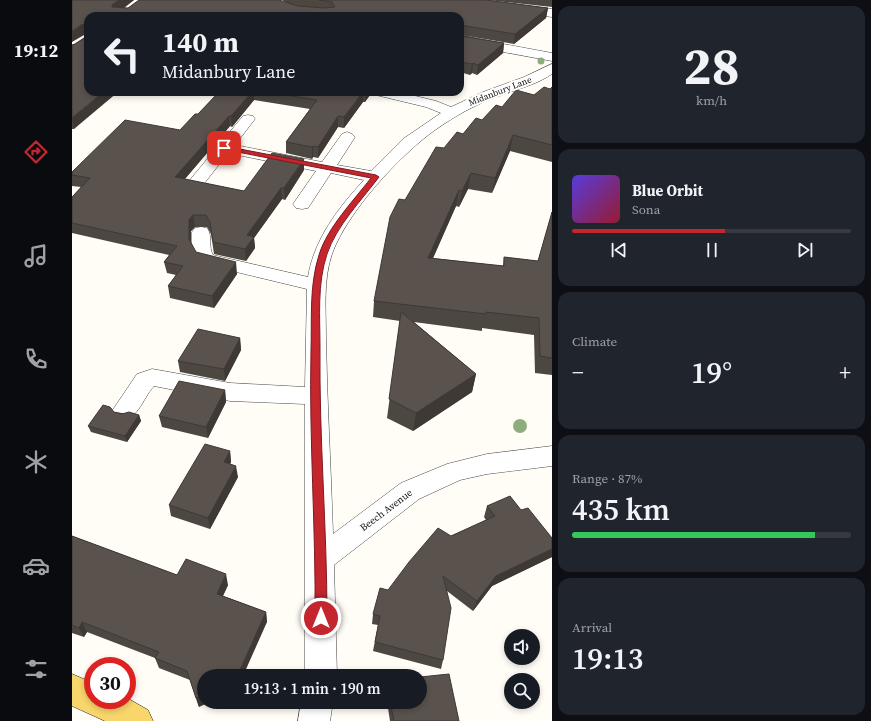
<!DOCTYPE html>
<meta charset="utf-8">
<style>
:root{--surface:#171b24;--page:#20242c;--text:#f1f3f6;--muted:#9ea1a6;--line:#363941;--accent:#c4262e}
body{margin:0;font-family:"Source Serif 4",serif;background:var(--page);color:var(--text);height:100vh;display:flex;flex-direction:column;font-size:15px;white-space:nowrap}
*{box-sizing:border-box;margin:0}
p{font-size:13px;color:var(--muted)}
.icon{flex:none;width:22px;height:22px;fill:none;stroke:currentColor;stroke-width:2;stroke-linecap:round;stroke-linejoin:round}
.map{position:relative;flex:1;overflow:hidden}
.side{display:flex;flex-direction:column;gap:6px;padding:6px;background:#0d0f14;width:319px}
.side>*{flex:none}
.hud{position:absolute;left:12px;top:12px;width:380px;height:84px;border-radius:12px;box-shadow:0 2px 6px #0003;background:#171b24;color:var(--text);overflow:hidden}
.fabs{position:absolute;left:432px;top:629px;display:grid;gap:8px}
.fabs a{display:grid;place-items:center;width:36px;height:36px;border-radius:50%;background:var(--surface);box-shadow:0 2px 6px #0003;font-size:20px}
.speed{position:absolute;left:12px;top:657px;display:flex;gap:8px;font-size:20px;font-weight:700;text-align:center}
.speed>*{display:grid;place-content:center;width:52px;height:52px;border-radius:50%;background:var(--surface);box-shadow:0 2px 6px #0003;line-height:1}
.speed .limit{border:6px solid #d22;background:#fff;color:#111}
.pin{position:absolute;display:grid;place-items:center;width:34px;height:34px;color:#fff;margin:-17px;border-radius:8px;box-shadow:0 2px 6px #0006}
.me{position:absolute;width:44px;margin:-22px;rotate:0deg;stroke-linejoin:round;filter:drop-shadow(0 0 3px #0008)}
.turn{display:flex;align-items:center;gap:14px;height:84px;padding:0 12px;font-size:18px}
.turn .icon{width:52px;height:52px;stroke-width:2.5}
.turn b{display:block;font-size:28px;line-height:34px}
.big{font-size:30px;font-weight:600;line-height:1.1}
.side .widget{flex:1;display:flex;flex-direction:column;justify-content:center;gap:6px;min-width:0;padding:0 14px;border-radius:12px;background:var(--page)}
.side .dial{align-items:center;gap:0}
.dial b{font-size:52px;line-height:1}
.song{display:flex;align-items:center;gap:12px}
.cover{width:48px;height:48px;border-radius:6px;background:linear-gradient(135deg,hsl(250 70% 55%),hsl(350 70% 35%))}
.played{height:4px;border-radius:2px;background:linear-gradient(90deg,var(--accent) 55%,var(--line) 55%)}
.keys{display:flex;justify-content:space-around;direction:ltr}
.heat{display:flex;justify-content:space-between;align-items:center;font-size:22px;direction:ltr}
.charge{height:6px;border-radius:3px;background:linear-gradient(90deg,#34c759 87%,var(--line) 0)}
.trip{position:absolute;left:125px;top:669px;width:230px;height:40px;border-radius:20px;background:var(--surface);box-shadow:0 2px 6px #0003;font-weight:600;line-height:40px;text-align:center}
main{display:flex;flex:1;min-height:0}
.dock{display:flex;flex-direction:column;width:72px;justify-content:space-around;align-items:center;background:#090b0e;color:var(--muted)}
.dock .icon{width:28px;height:28px}
.dock .on{color:var(--accent)}
.dock b{font-size:18px;color:var(--text)}
.map>svg:first-child{display:block}
.lines{fill:none;stroke-linecap:round;stroke-linejoin:round}
.minor-casing{stroke:#444;stroke-width:1}
.major-casing{stroke:#222;stroke-width:1}
.minor{fill:#fff;fill-rule:evenodd}
.major{fill:#f9d66b;fill-rule:evenodd}
.tree{fill:#8dad7f}
.wall{fill:#4d4742}
.shaded-wall{fill:#3f3936}
.building{fill:#5a524d;stroke:#3f3936}
.route{fill:#c4262e;stroke:#7f191e}
.labels{text-anchor:middle;dominant-baseline:central;stroke-width:4;stroke-linejoin:round;paint-order:stroke}
.far-street-label{font-size:9px;fill:#111;stroke:#fff}
.street-label{font-size:10px;fill:#111;stroke:#fff}
</style>
<main>
<nav class="dock">
<b>19:12</b>
<svg class="icon on" aria-label="directions" viewBox="0 0 24 24"><path d="M12 3l9 9-9 9-9-9zM9 14v-3h6M13 9l2 2-2 2"/></svg>
<svg class="icon" aria-label="music" viewBox="0 0 24 24"><path d="M9 18V5l10-2v13"/><circle cx="6" cy="18" r="3"/><circle cx="16" cy="16" r="3"/></svg>
<svg class="icon" aria-label="phone" viewBox="0 0 24 24"><path d="M5 4h4l2 5-3 2q2 4 5 5l2-3 5 2v4C11 20 4 13 5 4z"/></svg>
<svg class="icon" aria-label="climate" viewBox="0 0 24 24"><path d="M12 3v18M4 7l16 10M4 17L20 7"/></svg>
<svg class="icon" aria-label="car" viewBox="0 0 24 24"><path d="M5 17H2v-5l4-1 3-4h7l3 4 3 1v5h-3M9 17h6M6 11h13"/><circle cx="7" cy="17" r="2"/><circle cx="17" cy="17" r="2"/></svg>
<svg class="icon" aria-label="filters" viewBox="0 0 24 24"><path d="M4 7h16M4 17h16"/><circle cx="9" cy="7" r="2"/><circle cx="15" cy="17" r="2"/></svg>
</nav>
<div class="map">
<svg width="480" height="721" viewBox="0 0 480 721">
<rect width="100%" height="100%" fill="#fffdf5"/>
<g class="lines">
<g class="minor-casing">
<path id="minor" d="M445 5 480 9V17L441 12 439 9 441 6Z
M388 36 480 53V61L388 44Z
M480 64V74C464 85 445 89 427 96 404 104 383 116 363 130 328 155 275 212 260 254 251 280 254 310 254 338 255 403 259 468 261 534L329 483 375 464 415 454 480 446V466L415 474 388 480 347 499 262 565 265 676H233V404L158 401 82 386C69 400 66 424 44 417L40 411 65 374 80 369 158 383 233 387 235 289 127 263 120 251V232L123 228 129 227 135 228C141 236 136 247 141 255L236 277C242 239 267 207 292 180L259 173 236 208 230 209 224 208 221 204 244 171 156 153 131 185 125 186 119 185 117 181 171 116 176 115 181 116 183 119 163 145 250 162 270 134 275 132 280 134 283 137 265 165 299 171 331 139 369 113 354 107 304 95 302 92H327L364 101 379 107 411 92 452 77Z
M229 702H261L258 721H226Z"/>
</g>
<g class="major-casing">
<path id="major" d="M0 674 21 683V700H55V698L76 710 81 721H33L0 706Z"/>
</g>
<use href="#minor" class="minor"/>
<use href="#major" class="major"/>
</g>
<g class="tree">
<circle cx="469" cy="61" r="3.5"/>
<circle cx="448" cy="426" r="7"/>
</g>
<path class="wall" d="M0 0H62L52 8 215 3 210 0H414L476 8 474 18 442 44 389 35 432 43 431 53 405 75 400 73 398 75 388 72V16H16V92L2 129H0V45L3 44 15 36V34L12 35Z
M416 0H480V7Z
M480 87V162L438 151 420 193 396 189 387 207 384 206 361 258 431 266 432 257 466 261 480 212V375L463 373 462 335 410 328V331L342 322 404 374 400 392 341 431 315 418 328 321 301 317 302 301 333 200 372 148 410 120 430 107 478 89Z
M147 92H300L293 102H291L272 128 266 127 246 158 241 157 240 159 214 153V142L238 109 182 100 160 127 158 126 113 179 172 191 232 170 213 200 210 199 182 238 183 248 174 261 142 254 139 234 135 227H123L119 231V243L124 252 165 274 142 308 98 298 96 286 104 275 95 273 92 262 97 255 0 233V197L9 187 0 186V172L108 130 126 114Z
M168 338 169 350 153 381 108 372 106 361Z
M153 390 154 402 136 438 90 427 87 416Z
M42 412 67 415 69 421 55 442 19 432 16 426Z
M158 451 159 462 158 464 166 477 138 529 99 516 97 505Z
M415 506 449 510 480 538V557L420 586 401 611 375 591 371 660 369 669 301 651 306 625 300 624 301 614 316 590 379 536 414 520 412 517Z
M0 536 105 575 156 585 151 596 194 612 195 622 127 707 118 680 87 668 83 658 15 632 12 637 0 633Z
M315 702H348L387 721H318Z"/>
<path class="shaded-wall" d="M47 0H62L42 15 40 7V5Z
M476 8 474 18 442 44 443 34Z
M14 24 16 34 12 35 0 42V31L9 25Z
M432 43 431 53 405 75 406 65Z
M401 63 400 73 398 75 400 64Z
M31 92H46L2 129 0 118Z
M180 92H182V100L160 127 159 116Z
M291 92H292L291 102 272 128V117Z
M294 92H300L293 102Z
M157 116 158 126 105 188 103 177Z
M266 116V127L246 158V147Z
M441 135 438 151 420 193 423 178Z
M241 146V157L240 159V147Z
M232 159V170L213 200 212 188Z
M399 173 396 189 387 207 390 191Z
M209 188 210 199 182 238 183 248 174 261 173 249 175 235Z
M387 190 384 206 354 274 356 258Z
M121 215 123 227 119 231 118 251 117 239V220Z
M164 262 165 274 142 308 140 296Z
M168 338 169 350 153 381 152 369Z
M404 374 400 392 341 431 344 413Z
M153 390 154 402 136 438 134 427Z
M67 415 69 421 55 442 53 436Z
M158 451 159 462 154 473 152 462Z
M164 466 166 477 138 529 136 518Z
M480 549V557L420 586 401 611 405 601 424 576Z
M154 574 156 585 147 604 145 594Z
M194 612 195 622 171 676H165Z
M10 622 15 632 12 637 7 628Z
M132 695V702H138L127 707 124 698Z"/>
<path class="building" d="M0 0H47L40 5V7L56 8 67 0H207L226 6 251 8 263 7 260 2 247 0H414L476 8 443 34 388 25 389 36 432 43 406 65 401 63 400 64 388 62V16H16V92H31L0 118V45L3 44 15 36V25L14 24 9 25 0 31Z
M472 87 478 89 480 87V145L441 135 423 178 399 173 390 191 387 190 356 258 432 266V257L466 261 480 212V358L468 356 467 318 414 312V314L302 301 318 217 327 199 333 200 364 147 372 148 385 132 391 134 404 118 410 120 424 105 430 107 444 90 462 95Z
M147 92H180L159 116H157L103 177 172 191 200 153 232 159 212 188H209L175 235 182 237 173 249 141 242 138 222 134 215H121L117 220V239L124 252 164 262 140 296 96 286 111 266 92 262 105 246 0 223V197L18 178 0 175V172L53 120 108 130 123 114H126Z
M195 92H291L272 117 266 116 246 147 241 146 240 147 214 142 245 100Z
M329 312 404 374 344 413 317 399Z
M126 329 168 338 152 369 106 361Z
M107 381 153 390 134 427 87 416Z
M31 405 38 407 42 412 50 414 57 412 67 415 53 436 16 426Z
M133 444 158 451 152 462 164 466 136 518 97 505Z
M438 496 449 510 456 508 480 538V549L424 576 405 601 371 576 379 608 371 660 303 642 308 616 301 614 308 588 316 590 337 562 366 528 379 536 423 516 415 506Z
M0 536 105 575 114 559 154 574 145 594 194 612 165 676H132V695L124 698 115 671 83 658 87 652 10 622 7 628 0 625Z
M377 674 387 721H322L318 702H348V677Z"/>
<path class="route" d="M152 146 304 175 307 177C289 201 265 225 255 254 245 284 248 317 248 348 247 438 255 528 255 618L253 622 249 623 245 622 243 618C244 529 237 440 239 351 240 320 237 286 247 255 255 228 282 200 299 178L150 149V147Z"/>
<g class="labels">
<g class="far-street-label">
<text transform="translate(428 91) rotate(-21)">Midanbury Lane</text>
</g>
<g class="street-label">
<text transform="translate(314 510) rotate(-37)">Beech Avenue</text>
</g>
</g>
</svg>
<div class="fabs">
<a><svg class="icon" aria-label="sound" viewBox="0 0 24 24"><path d="M4 9h4l5-4v14l-5-4H4zM17 9q2 3 0 6"/></svg></a>
<a><svg class="icon" aria-label="search" viewBox="0 0 24 24"><circle cx="10" cy="10" r="6"/><path d="M15 15l6 6"/></svg></a>
</div>
<div class="speed"><div class="limit">30</div></div>
<div class="pin" style="left:152px;top:148px;background:#d93025"><svg class="icon" aria-label="arrive" viewBox="0 0 24 24"><path d="M6 21V4h12l-3 4 3 4H6"/></svg></div>
<svg class="me" style="left:249px;top:618px" viewBox="-20 -20 40 40"><circle r="17" fill="#c4262e" stroke="#fff" stroke-width="3"/><path d="M0-11L8 9 0 5-8 9z" fill="#fff"/></svg>
<div class="trip">19:13 · 1 min · 190 m</div>
<div class="hud">
<div class="turn"><svg class="icon" aria-label="left" viewBox="0 0 24 24"><path d="M17 20v-9H6M10 6l-5 5 5 5"/></svg><div><b>140 m</b>Midanbury Lane</div></div>
</div>
</div>
<section class="side">
<div class="widget dial"><b>28</b><p>km/h</p></div>
<div class="widget">
<div class="song"><i class="cover"></i><div><b>Blue Orbit</b><p>Sona</p></div></div>
<div class="played"></div>
<div class="keys"><svg class="icon" aria-label="previous" viewBox="0 0 24 24"><path d="M18 5L8 12l10 7zM5 5v14"/></svg><svg class="icon" aria-label="pause" viewBox="0 0 24 24"><path d="M8 5v14M16 5v14"/></svg><svg class="icon" aria-label="next" viewBox="0 0 24 24"><path d="M6 5l10 7-10 7zM19 5v14"/></svg></div>
</div>
<div class="widget"><p>Climate</p>
<div class="heat"><a>−</a><b class="big">19°</b><a>+</a></div>
</div>
<div class="widget"><p>Range · 87%</p><b class="big">435 km</b><div class="charge"></div></div>
<div class="widget"><p>Arrival</p><b class="big">19:13</b></div>
</section>
</main>
